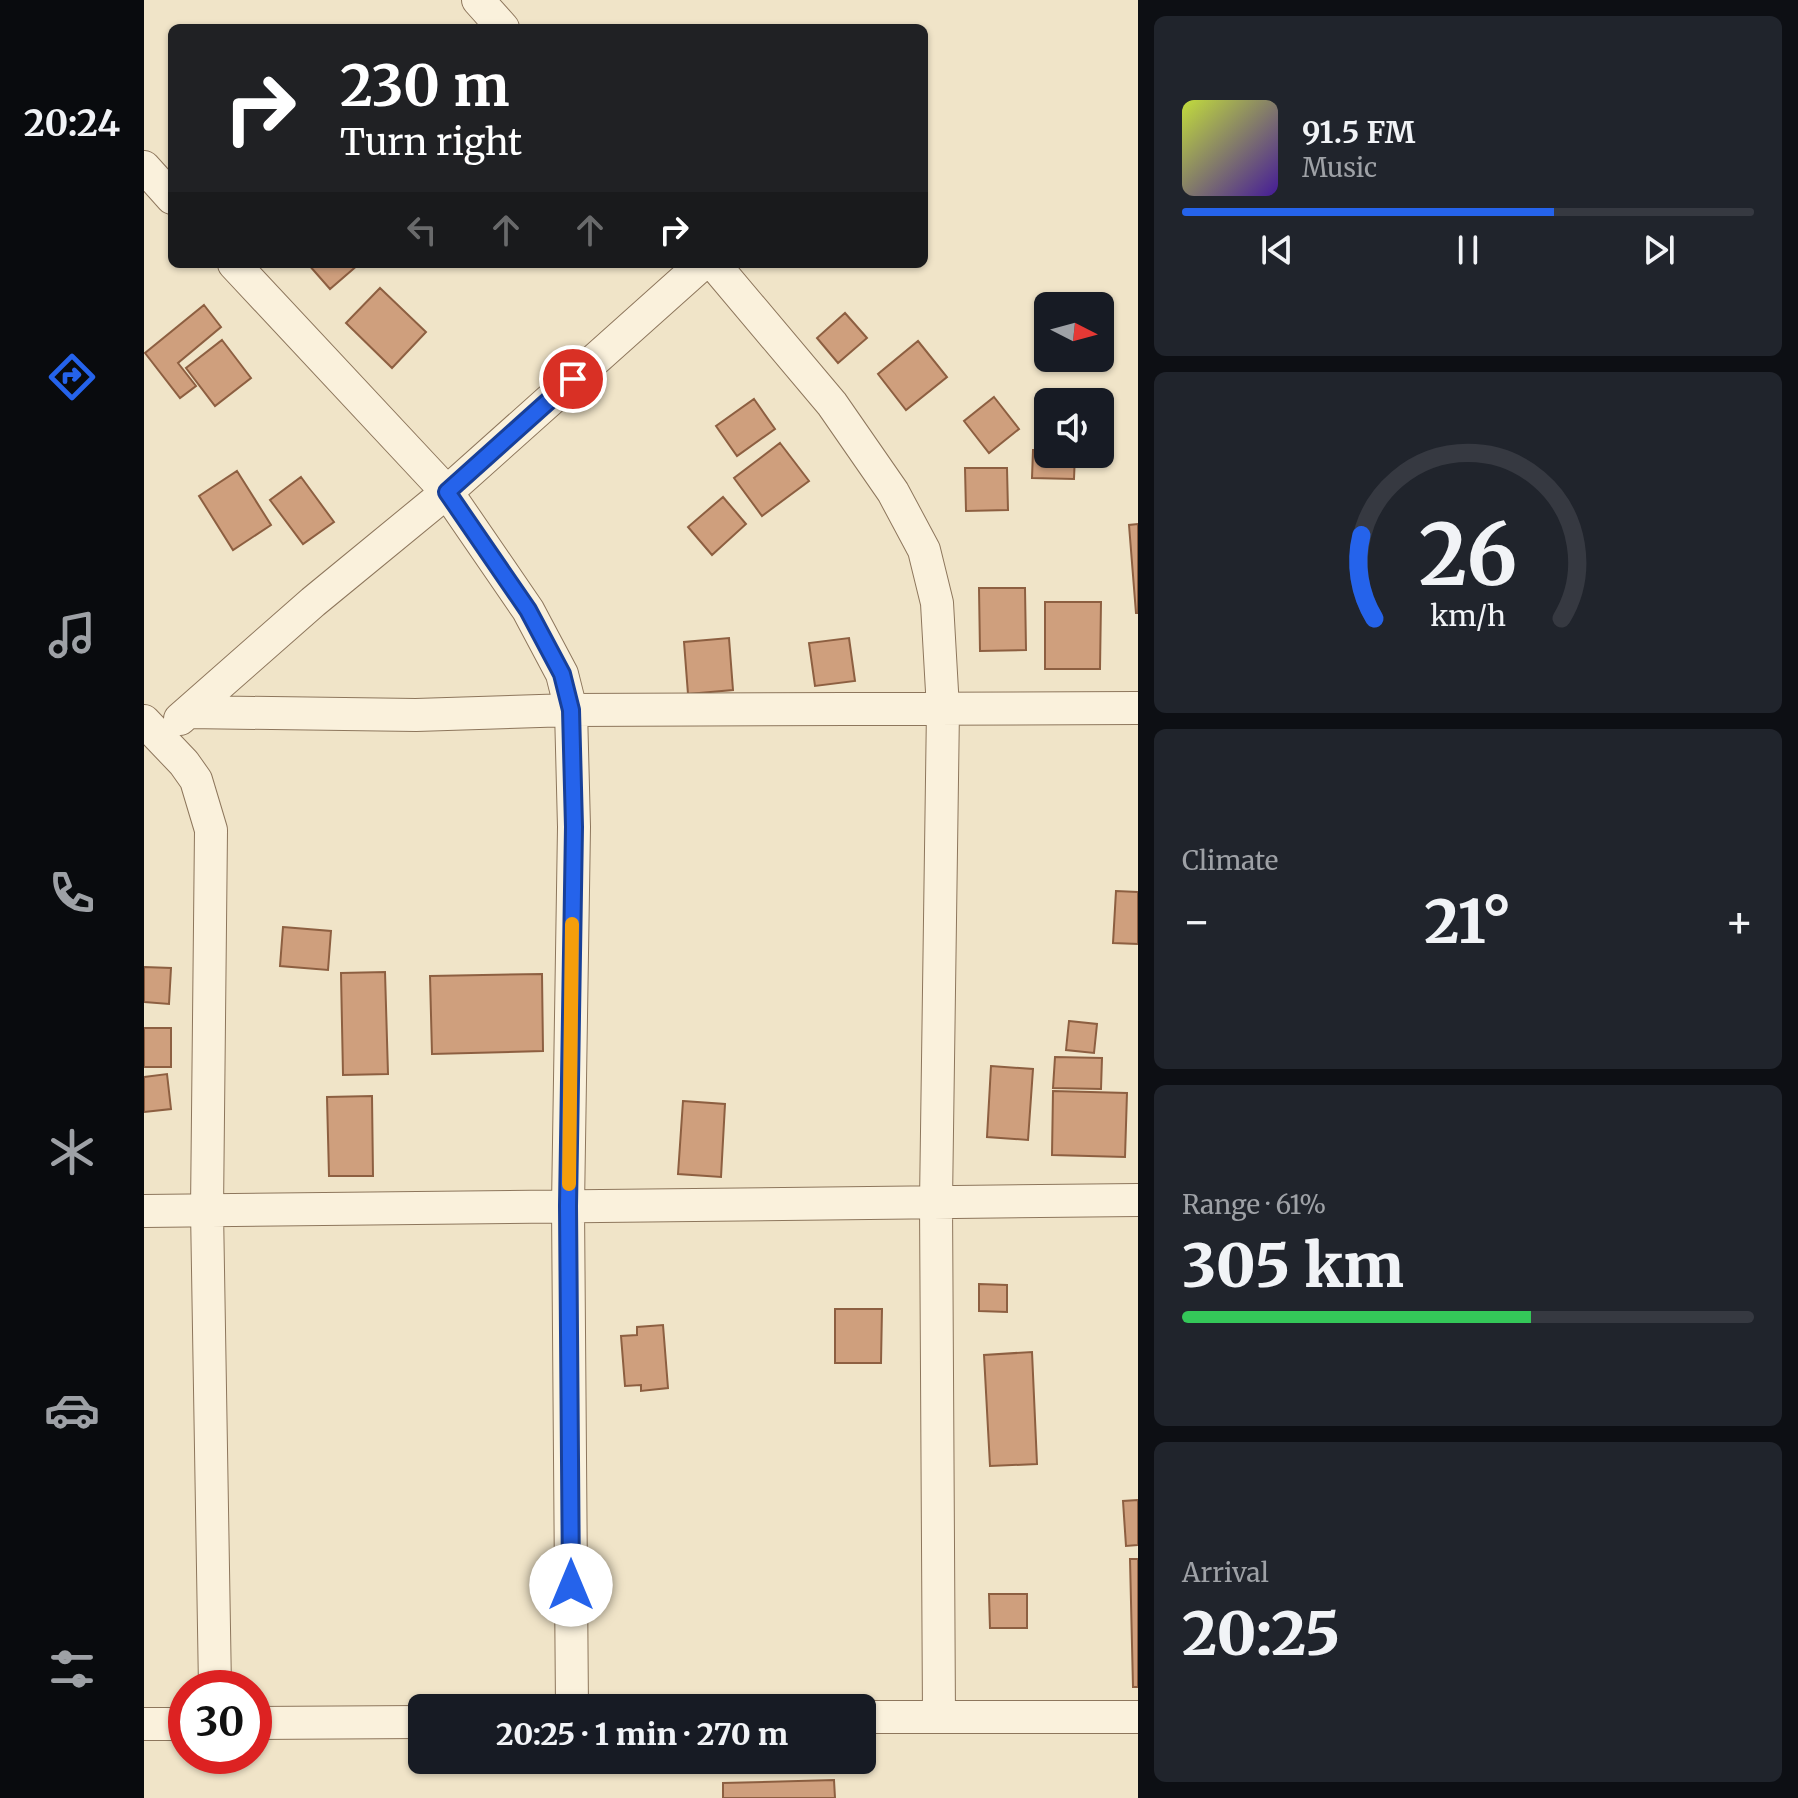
<!DOCTYPE html>
<meta charset="utf-8">
<style>
:root{--surface:#171b24;--page:#20242c;--text:#f1f3f6;--muted:#9ea1a6;--line:#363941;--accent:#2563eb}
body{margin:0;font-family:Merriweather,serif;background:var(--page);color:var(--text);height:100vh;display:flex;flex-direction:column;font-size:30px;white-space:nowrap}
*{box-sizing:border-box;margin:0}
p{font-size:26px;color:var(--muted)}
.icon{flex:none;width:44px;height:44px;fill:none;stroke:currentColor;stroke-width:2;stroke-linecap:round;stroke-linejoin:round}
.map{position:relative;flex:1;overflow:hidden}
.details{display:flex;flex-direction:column;gap:16px;padding:16px;background:#0d0f14;width:660px}
.details>*{flex:none}
.banner{position:absolute;left:24px;top:24px;width:760px;height:244px;border-radius:12px;box-shadow:0 2px 6px #0004;background:#202124;color:#fff;overflow:hidden}
.needle{width:52px;rotate:96deg}
.tools{position:absolute;left:890px;top:292px;display:grid;gap:16px}
.tools a{display:grid;place-items:center;width:80px;height:80px;border-radius:12px;background:var(--surface);box-shadow:0 2px 6px #0004;font-size:40px}
.speed{position:absolute;left:24px;top:1670px;display:flex;gap:16px;font-size:40px;font-weight:700;text-align:center}
.speed>*{display:grid;place-content:center;width:104px;height:104px;border-radius:50%;background:var(--surface);box-shadow:0 2px 6px #0004;line-height:1}
.speed .limit{border:12px solid #d22;background:#fff;color:#111}
.pin{position:absolute;display:grid;place-items:center;width:68px;height:68px;color:#fff;margin:-34px;border:4px solid #fff;border-radius:50%;box-shadow:0 2px 8px #0007}
.me{position:absolute;width:88px;margin:-44px;rotate:0deg;stroke-linejoin:round;filter:drop-shadow(0 0 6px #0008)}
.turn{display:flex;align-items:center;gap:28px;height:168px;padding:0 40px;font-size:36px}
.turn .icon{width:104px;height:104px;stroke-width:2.5}
.turn b{display:block;font-size:56px;line-height:68px}
.lanes{display:flex;align-items:center;height:76px;padding:0 40px;background:#0003;justify-content:center;gap:40px;direction:ltr}
.lanes .off{opacity:.35}
.big{font-size:60px;font-weight:800;line-height:1.1}
.details .tile{flex:1;display:flex;flex-direction:column;justify-content:center;gap:12px;min-width:0;padding:0 28px;border-radius:12px;background:var(--page)}
.details .dial{align-items:center;gap:0}
.dial svg{height:208px;overflow:visible;fill:none;stroke:var(--line);stroke-width:7;stroke-linecap:round;text-anchor:middle}
.dial text{fill:var(--text);stroke:none}
.song{display:flex;align-items:center;gap:24px}
.cover{width:96px;height:96px;border-radius:12px;background:linear-gradient(135deg,hsl(70 70% 55%),hsl(260 70% 35%))}
.played{height:8px;border-radius:4px;background:linear-gradient(90deg,var(--accent) 65%,var(--line) 65%)}
.keys{display:flex;justify-content:space-around;direction:ltr}
.heat{display:flex;justify-content:space-between;align-items:center;font-size:44px;direction:ltr}
.charge{height:12px;border-radius:6px;background:linear-gradient(90deg,#34c759 61%,var(--line) 0)}
.trip{position:absolute;left:264px;top:1694px;width:468px;height:80px;border-radius:12px;background:var(--surface);box-shadow:0 2px 6px #0004;font-weight:800;line-height:80px;text-align:center}
main{display:flex;flex:1;min-height:0}
.tabs{display:flex;flex-direction:column;width:144px;justify-content:space-around;align-items:center;background:#090b0e;color:var(--muted)}
.tabs .icon{width:56px;height:56px}
.tabs .current{color:var(--accent)}
.tabs b{font-size:36px;color:var(--text)}
.map>svg:first-child{display:block}
.building{fill:#cf9f7d;stroke:#8d5f41;stroke-width:2}
.lines{fill:none;stroke-linecap:round;stroke-linejoin:round}
.minor-casing{stroke:#8d765c;stroke-width:34}
.minor{stroke:#faf1dc;stroke-width:32}
.route-casing{stroke:#184099;stroke-width:20}
.route{stroke:#2563eb;stroke-width:14}
.slow{stroke:#f59e0b;stroke-width:14}
</style>
<main>
<nav class="tabs">
<b>20:24</b>
<svg class="icon current" aria-label="directions" viewBox="0 0 24 24"><path d="M12 3l9 9-9 9-9-9zM9 14v-3h6M13 9l2 2-2 2"/></svg>
<svg class="icon" aria-label="music" viewBox="0 0 24 24"><path d="M9 18V5l10-2v13"/><circle cx="6" cy="18" r="3"/><circle cx="16" cy="16" r="3"/></svg>
<svg class="icon" aria-label="phone" viewBox="0 0 24 24"><path d="M5 4h4l2 5-3 2q2 4 5 5l2-3 5 2v4C11 20 4 13 5 4z"/></svg>
<svg class="icon" aria-label="climate" viewBox="0 0 24 24"><path d="M12 3v18M4 7l16 10M4 17L20 7"/></svg>
<svg class="icon" aria-label="car" viewBox="0 0 24 24"><path d="M5 17H2v-5l4-1 3-4h7l3 4 3 1v5h-3M9 17h6M6 11h13"/><circle cx="7" cy="17" r="2"/><circle cx="17" cy="17" r="2"/></svg>
<svg class="icon" aria-label="filters" viewBox="0 0 24 24"><path d="M4 7h16M4 17h16"/><circle cx="9" cy="7" r="2"/><circle cx="15" cy="17" r="2"/></svg>
</nav>
<div class="map">
<svg width="994" height="1798" viewBox="0 0 994 1798">
<rect width="100%" height="100%" fill="#f0e4c8"/>
<path class="building" d="M164 264H215L186 289Z
M236 288 282 332 248 368 202 323Z
M60 305 77 327 34 363 52 386 36 398 1 353Z
M701 313 723 338 694 363 673 338Z
M78 340 107 378 71 406 42 368Z
M774 341 803 377 762 410 734 374Z
M850 397 875 429 845 453 820 421Z
M610 399 631 429 593 456 572 426Z
M636 443 665 481 618 516 590 478Z
M889 450H904V454H931L930 479 888 478Z
M821 468H863L864 510 822 511Z
M93 471 127 525 89 550 55 496Z
M157 477 190 522 159 544 126 500Z
M579 497 602 524 568 555 544 527Z
M994 524V613H992L985 525Z
M835 588H881L882 650 836 651Z
M901 602H957L956 669H901Z
M585 638 589 690 544 694 540 642Z
M705 638 711 681 671 686 665 643Z
M972 891 994 892V944L969 943Z
M139 927 187 931 184 970 136 966Z
M0 967 27 968 25 1004 0 1002Z
M241 972 244 1074 199 1075 197 973Z
M398 974 399 1051 288 1054 286 976Z
M925 1021 953 1024 950 1053 922 1050Z
M0 1028H27V1067H0Z
M911 1057 958 1058 957 1089 909 1088Z
M847 1066 889 1069 884 1140 843 1137Z
M23 1074 27 1109 0 1112V1077Z
M909 1091 983 1093 981 1157 908 1155Z
M228 1096 229 1176H185L183 1097Z
M539 1101 581 1104 577 1177 534 1174Z
M835 1284 863 1285V1312L835 1311Z
M691 1309H738L737 1363H691Z
M519 1325 524 1388 497 1391V1385L481 1386 477 1336 493 1335V1327Z
M888 1352 893 1464 846 1466 840 1355Z
M994 1500V1545L982 1546 979 1501Z
M986 1559H994V1687H989Z
M845 1594H883V1628H846Z
M690 1780 691 1798H579V1783Z"/>
<g class="lines">
<g class="minor-casing">
<path id="minor" d="M334 0 359 28
M0 167 28 198
M90 264 303 492 384 610 418 674 427 710 430 827 424 1206 428 1708
M570 264 688 404 749 492 780 550 793 603 799 709 792 1202 795 1717
M44 712 272 715 427 710 994 708
M36 719 169 602 303 492 558 264
M0 721 40 763 52 780 67 830 63 1210 71 1688
M0 1211 994 1200
M718 1717H994
M110 1723 278 1722
M0 1724H42"/>
</g>
<use href="#minor" class="minor"/>
</g>
<g class="lines">
<g class="route-casing">
<path id="route" d="M427 1585 424 1206 430 827 427 710 418 674 384 610 303 492 429 379"/>
</g>
<use href="#route" class="route"/>
<path class="slow" d="M425 1184 428 924"/>
</g>
</svg>
<div class="tools">
<a><svg class="needle" viewBox="-14 -14 28 28"><path d="M0-13l5 13h-10z" fill="#e53935"/><path d="M0 13l5-13h-10z" fill="#9ea1a6"/></svg></a>
<a><svg class="icon" aria-label="sound" viewBox="0 0 24 24"><path d="M4 9h4l5-4v14l-5-4H4zM17 9q2 3 0 6"/></svg></a>
</div>
<div class="speed"><div class="limit">30</div></div>
<div class="pin" style="left:429px;top:379px;background:#d93025"><svg class="icon" aria-label="arrive" viewBox="0 0 24 24"><path d="M6 21V4h12l-3 4 3 4H6"/></svg></div>
<svg class="me" style="left:427px;top:1585px" viewBox="-20 -20 40 40"><circle r="19" fill="#fff"/><path d="M0-13L10 11 0 6-10 11z" fill="#2563eb"/></svg>
<div class="trip">20:25 · 1 min · 270 m</div>
<div class="banner">
<div class="turn"><svg class="icon" aria-label="right" viewBox="0 0 24 24"><path d="M7 20v-9h11M14 6l5 5-5 5"/></svg><div><b>230 m</b>Turn right</div></div>
<div class="lanes"><svg class="icon off" aria-label="left" viewBox="0 0 24 24"><path d="M17 20v-9H6M10 6l-5 5 5 5"/></svg><svg class="icon off" aria-label="ahead" viewBox="0 0 24 24"><path d="M12 20V5M6 11l6-6 6 6"/></svg><svg class="icon off" aria-label="ahead" viewBox="0 0 24 24"><path d="M12 20V5M6 11l6-6 6 6"/></svg><svg class="icon" aria-label="right" viewBox="0 0 24 24"><path d="M7 20v-9h11M14 6l5 5-5 5"/></svg></div>
</div>
</div>
<section class="details">
<div class="tile">
<div class="song"><i class="cover"></i><div><b>91.5 FM</b><p>Music</p></div></div>
<div class="played"></div>
<div class="keys"><svg class="icon" aria-label="previous" viewBox="0 0 24 24"><path d="M18 5L8 12l10 7zM5 5v14"/></svg><svg class="icon" aria-label="pause" viewBox="0 0 24 24"><path d="M8 5v14M16 5v14"/></svg><svg class="icon" aria-label="next" viewBox="0 0 24 24"><path d="M6 5l10 7-10 7zM19 5v14"/></svg></div>
</div>
<div class="tile dial"><svg viewBox="0 0 100 80">
<path d="M14 69A42 42 0 1 1 86 69"/>
<path d="M14 69A42 42 0 0 1 9 37" stroke="#2563eb"/>
<text x="50" y="56" font-size="32" font-weight="700">26</text>
<text x="50" y="72" font-size="11">km/h</text>
</svg></div>
<div class="tile"><p>Climate</p>
<div class="heat"><a>−</a><b class="big">21°</b><a>+</a></div>
</div>
<div class="tile"><p>Range · 61%</p><b class="big">305 km</b><div class="charge"></div></div>
<div class="tile"><p>Arrival</p><b class="big">20:25</b></div>
</section>
</main>
